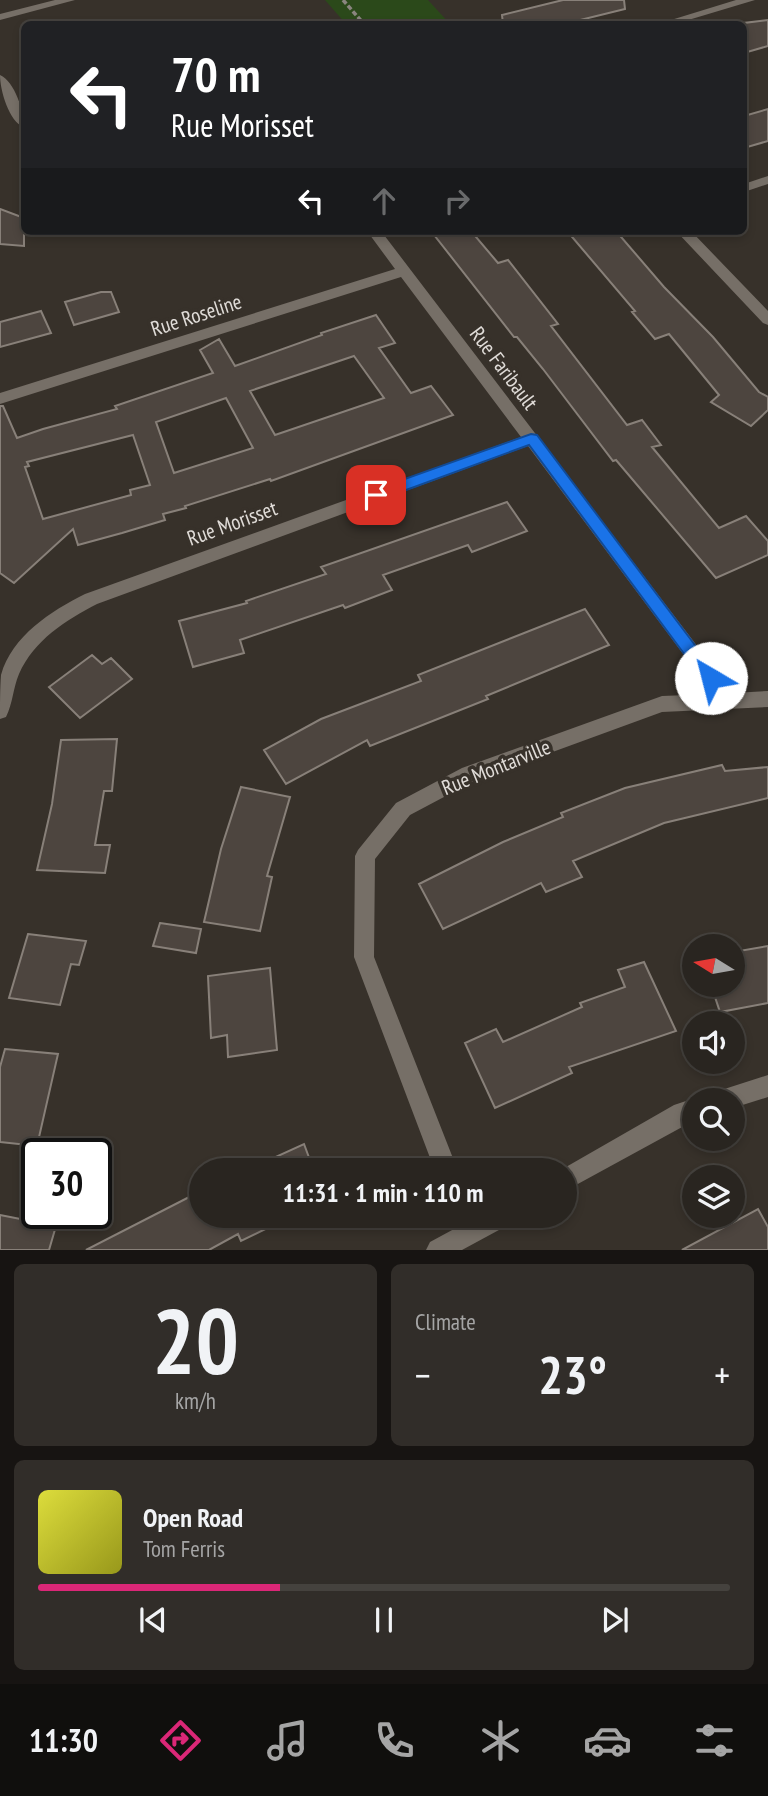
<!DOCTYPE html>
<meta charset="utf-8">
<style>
:root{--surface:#292520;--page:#312d29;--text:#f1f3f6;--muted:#a5a5a5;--line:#45423e;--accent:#db2777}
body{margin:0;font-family:"PT Sans Narrow",sans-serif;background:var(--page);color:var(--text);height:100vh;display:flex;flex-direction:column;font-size:26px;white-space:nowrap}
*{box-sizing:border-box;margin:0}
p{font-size:23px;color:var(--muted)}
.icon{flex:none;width:38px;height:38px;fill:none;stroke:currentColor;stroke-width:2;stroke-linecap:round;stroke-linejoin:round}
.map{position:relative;height:1250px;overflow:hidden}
.drawer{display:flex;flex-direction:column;gap:14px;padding:14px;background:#171412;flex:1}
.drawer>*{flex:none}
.hud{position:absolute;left:21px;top:21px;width:726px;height:214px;border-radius:10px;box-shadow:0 4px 10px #0003,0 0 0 2px var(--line);background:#202124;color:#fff;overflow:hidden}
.needle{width:46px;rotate:281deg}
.buttons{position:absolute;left:682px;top:934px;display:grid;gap:14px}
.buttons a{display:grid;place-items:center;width:63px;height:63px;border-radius:50%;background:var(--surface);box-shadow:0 4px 10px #0003,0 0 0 2px var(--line);font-size:35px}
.speed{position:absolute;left:21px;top:1138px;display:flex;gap:14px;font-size:35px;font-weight:700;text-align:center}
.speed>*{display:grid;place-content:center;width:91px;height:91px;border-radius:50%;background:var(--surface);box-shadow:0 4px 10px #0003,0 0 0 2px var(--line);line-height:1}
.speed .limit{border:4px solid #111;border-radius:10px;background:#fff;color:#111}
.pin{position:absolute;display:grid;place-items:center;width:60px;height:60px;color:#fff;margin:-30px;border-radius:14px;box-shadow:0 4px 10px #0006}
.me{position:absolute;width:77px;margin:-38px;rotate:323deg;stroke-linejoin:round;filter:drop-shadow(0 0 5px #0008)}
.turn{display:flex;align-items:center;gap:24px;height:147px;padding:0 35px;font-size:32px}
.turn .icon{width:91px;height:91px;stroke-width:2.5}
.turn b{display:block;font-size:49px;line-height:60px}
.lanes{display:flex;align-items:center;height:66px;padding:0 35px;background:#0003;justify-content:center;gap:35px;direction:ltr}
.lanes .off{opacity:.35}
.big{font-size:52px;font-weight:800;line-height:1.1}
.drawer .widget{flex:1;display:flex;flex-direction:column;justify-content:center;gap:10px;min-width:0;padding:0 24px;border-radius:10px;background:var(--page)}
.drawer .dial{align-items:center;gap:0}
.dial b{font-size:91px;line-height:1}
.song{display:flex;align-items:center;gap:21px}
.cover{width:84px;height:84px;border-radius:10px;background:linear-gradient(135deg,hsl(60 70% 55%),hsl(60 70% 35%))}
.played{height:7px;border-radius:4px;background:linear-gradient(90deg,var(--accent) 35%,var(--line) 35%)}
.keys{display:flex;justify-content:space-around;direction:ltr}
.heat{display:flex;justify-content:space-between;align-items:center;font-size:38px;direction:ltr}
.drawer .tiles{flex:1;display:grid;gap:14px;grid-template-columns:1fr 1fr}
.widget:last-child{grid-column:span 2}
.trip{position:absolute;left:189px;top:1158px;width:388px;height:70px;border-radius:35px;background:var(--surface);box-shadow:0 4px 10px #0003,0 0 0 2px var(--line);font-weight:800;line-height:70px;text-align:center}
.tab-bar{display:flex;height:112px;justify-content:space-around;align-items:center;background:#100f0d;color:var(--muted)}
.tab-bar .icon{width:49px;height:49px}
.tab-bar .on{color:var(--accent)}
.tab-bar b{font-size:32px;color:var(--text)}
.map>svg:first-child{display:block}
.green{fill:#2b491a}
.building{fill:#4d453f;stroke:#888079;stroke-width:2;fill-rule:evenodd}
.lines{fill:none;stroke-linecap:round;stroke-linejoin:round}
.path{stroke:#8a857f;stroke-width:3.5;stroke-dasharray:5 2.5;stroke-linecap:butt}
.minor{fill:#766f67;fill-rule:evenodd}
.route{fill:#1a73e8;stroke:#114b97;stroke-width:2}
.labels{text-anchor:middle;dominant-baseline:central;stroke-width:7;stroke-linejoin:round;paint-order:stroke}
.street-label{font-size:21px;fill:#e0dcd8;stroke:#37312a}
</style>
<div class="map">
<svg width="768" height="1250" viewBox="0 0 768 1250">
<rect width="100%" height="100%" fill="#37312a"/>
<path class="green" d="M325 0H428L450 24H346Z"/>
<path class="building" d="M563 0H624L625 9 564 24H503L502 15Z
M768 20V46L744 53V23Z
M768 109V141L744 148V116Z
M0 209 24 218V246L0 244Z
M431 231H471L498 263 508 260 558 324 551 326 627 425 642 420 661 445 652 447 719 528 746 516 768 541V555L716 578 616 460 613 461 543 369 517 337H514Z
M567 231H616L664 287 713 337 759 392 768 397V410L751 426 711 402 719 395 669 334 655 339 632 312 635 311Z
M101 292H111L119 312 74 325 65 302Z
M41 311 51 333 0 347V322Z
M376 315 395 343 379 348 411 393 431 386 453 415 271 481 270 479 185 506 186 508 163 514 165 520 122 533 78 545 73 529 14 583 0 573V406H3L17 438 43 429 117 409 115 406 213 373 200 350 219 339 235 366 322 335 321 333ZM354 356 384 398 275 435 250 391ZM226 398 253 448 174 473 156 422ZM133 435 150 485 130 490 131 495 43 519 25 467 29 466 27 462Z
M507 502 527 531 472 552 468 545 383 575 392 590 345 608 343 605 240 640 244 653 193 667 179 621 247 603 246 601 326 574 321 567Z
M585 609 609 645 486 696 488 699 370 746 367 740 286 784 264 750 321 719 421 681 418 675Z
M92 655 102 664 111 658 132 679 80 718 49 687Z
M117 739 112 791H104L95 845H110L105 873 37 870 52 804 61 740Z
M722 765 725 771 768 767V798L664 823 573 861 582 877 546 892 541 883 443 929 419 884 503 842 563 817 561 813 625 788Z
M241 787 290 797 267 876 272 877 260 931 204 922 221 849Z
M160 923 201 929 196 953 153 946Z
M28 934 86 941 79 965 71 964 60 1005 9 998Z
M768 946V1003L720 1012 711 985H733V952Z
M644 962 676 1031 569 1067 572 1073 495 1108 465 1043 496 1029 503 1042 582 1007 580 1003 625 987 618 970Z
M270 968 277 1050 228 1057 227 1035 211 1038 208 976Z
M5 1049 58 1054 37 1146 0 1142V1067Z
M304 1144 314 1171H245Z
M201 1191V1216H292L241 1241 238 1234 209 1250H86Z
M758 1209 768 1227V1250H682Z
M0 1215 56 1226 49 1250H0Z"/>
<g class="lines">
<path class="path" d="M343 0 364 24"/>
<path class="minor" d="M55 0H75L0 20V14Z
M736 0H755L675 24H658Z
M0 75C15 82 24 111 24 127 9 122 0 90 0 75Z
M768 176V184L744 192V184Z
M367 231H381L733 693 768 691V707L662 712 476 780 410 815 375 859 374 957 458 1171H435L354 957 355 856 358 850 396 803 462 768 662 696 713 694 528 446 97 604C66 620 34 640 19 674 13 688 13 703 6 717L0 719C0 705 0 688 1 675 12 636 51 611 85 594L521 437 401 277 0 404V393L395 269Z
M676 231H691L768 311V325L763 323Z
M768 1075V1097L733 1108V1101H709L712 1093Z
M695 1098 702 1101H695V1120L565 1191V1171H559L674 1105Z
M478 1216H514L510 1224 462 1250H426L430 1242Z"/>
</g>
<path class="route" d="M531 434 537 435 716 673 719 678 716 682H705L529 445 376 501 369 495 371 491Z"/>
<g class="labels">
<g class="street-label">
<text transform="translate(196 315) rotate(-18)">Rue Roseline</text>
<text transform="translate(504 368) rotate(53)">Rue Faribault</text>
<text transform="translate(232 523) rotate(-20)">Rue Morisset</text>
<text transform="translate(496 767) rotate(-22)">Rue Montarville</text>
</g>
</g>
</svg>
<div class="buttons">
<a><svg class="needle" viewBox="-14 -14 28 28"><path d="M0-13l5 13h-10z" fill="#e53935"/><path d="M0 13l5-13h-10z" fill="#a5a5a5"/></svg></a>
<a><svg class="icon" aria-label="sound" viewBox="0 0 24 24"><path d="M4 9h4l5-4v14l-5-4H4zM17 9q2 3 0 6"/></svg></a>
<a><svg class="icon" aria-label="search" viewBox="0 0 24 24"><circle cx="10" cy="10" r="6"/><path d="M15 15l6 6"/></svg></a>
<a><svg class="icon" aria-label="layers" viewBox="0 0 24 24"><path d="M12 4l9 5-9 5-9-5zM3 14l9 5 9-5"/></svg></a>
</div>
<div class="speed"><div class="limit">30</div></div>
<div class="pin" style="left:376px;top:495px;background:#d93025"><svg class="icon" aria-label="arrive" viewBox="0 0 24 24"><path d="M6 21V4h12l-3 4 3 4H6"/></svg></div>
<svg class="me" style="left:711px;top:678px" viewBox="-20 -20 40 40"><circle r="19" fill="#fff"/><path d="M0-13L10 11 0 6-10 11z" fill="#1a73e8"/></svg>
<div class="trip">11:31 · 1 min · 110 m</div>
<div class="hud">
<div class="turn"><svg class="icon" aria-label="left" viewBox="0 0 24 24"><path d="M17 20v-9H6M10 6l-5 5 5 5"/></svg><div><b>70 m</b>Rue Morisset</div></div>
<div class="lanes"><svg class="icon" aria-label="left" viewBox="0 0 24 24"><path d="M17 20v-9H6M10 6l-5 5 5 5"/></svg><svg class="icon off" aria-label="ahead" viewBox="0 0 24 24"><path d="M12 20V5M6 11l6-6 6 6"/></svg><svg class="icon off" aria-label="right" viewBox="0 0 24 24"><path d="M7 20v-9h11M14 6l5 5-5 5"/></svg></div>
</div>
</div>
<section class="drawer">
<div class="tiles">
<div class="widget dial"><b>20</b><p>km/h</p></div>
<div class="widget"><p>Climate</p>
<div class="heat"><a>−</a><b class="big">23°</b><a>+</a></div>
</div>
<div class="widget">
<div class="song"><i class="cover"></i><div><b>Open Road</b><p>Tom Ferris</p></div></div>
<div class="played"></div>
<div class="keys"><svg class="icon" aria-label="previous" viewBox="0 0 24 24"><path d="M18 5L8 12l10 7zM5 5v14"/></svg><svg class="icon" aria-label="pause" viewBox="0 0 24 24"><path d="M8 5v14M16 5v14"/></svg><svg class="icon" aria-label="next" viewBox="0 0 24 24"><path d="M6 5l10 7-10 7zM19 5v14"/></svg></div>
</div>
</div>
</section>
<nav class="tab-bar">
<b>11:30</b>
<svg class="icon on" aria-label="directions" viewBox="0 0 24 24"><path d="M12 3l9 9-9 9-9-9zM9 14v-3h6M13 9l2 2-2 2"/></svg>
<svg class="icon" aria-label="music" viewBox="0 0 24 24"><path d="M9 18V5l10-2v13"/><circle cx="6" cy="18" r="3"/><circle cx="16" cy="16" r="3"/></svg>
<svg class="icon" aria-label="phone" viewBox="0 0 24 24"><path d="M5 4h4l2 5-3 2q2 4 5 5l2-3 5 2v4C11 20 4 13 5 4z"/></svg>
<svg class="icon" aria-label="climate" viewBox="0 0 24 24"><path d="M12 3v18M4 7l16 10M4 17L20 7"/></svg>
<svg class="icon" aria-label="car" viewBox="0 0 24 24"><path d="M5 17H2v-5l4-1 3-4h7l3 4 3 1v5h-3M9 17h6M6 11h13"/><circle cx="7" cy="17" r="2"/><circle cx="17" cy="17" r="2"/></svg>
<svg class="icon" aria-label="filters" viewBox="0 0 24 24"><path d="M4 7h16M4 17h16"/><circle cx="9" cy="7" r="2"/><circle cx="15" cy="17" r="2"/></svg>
</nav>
